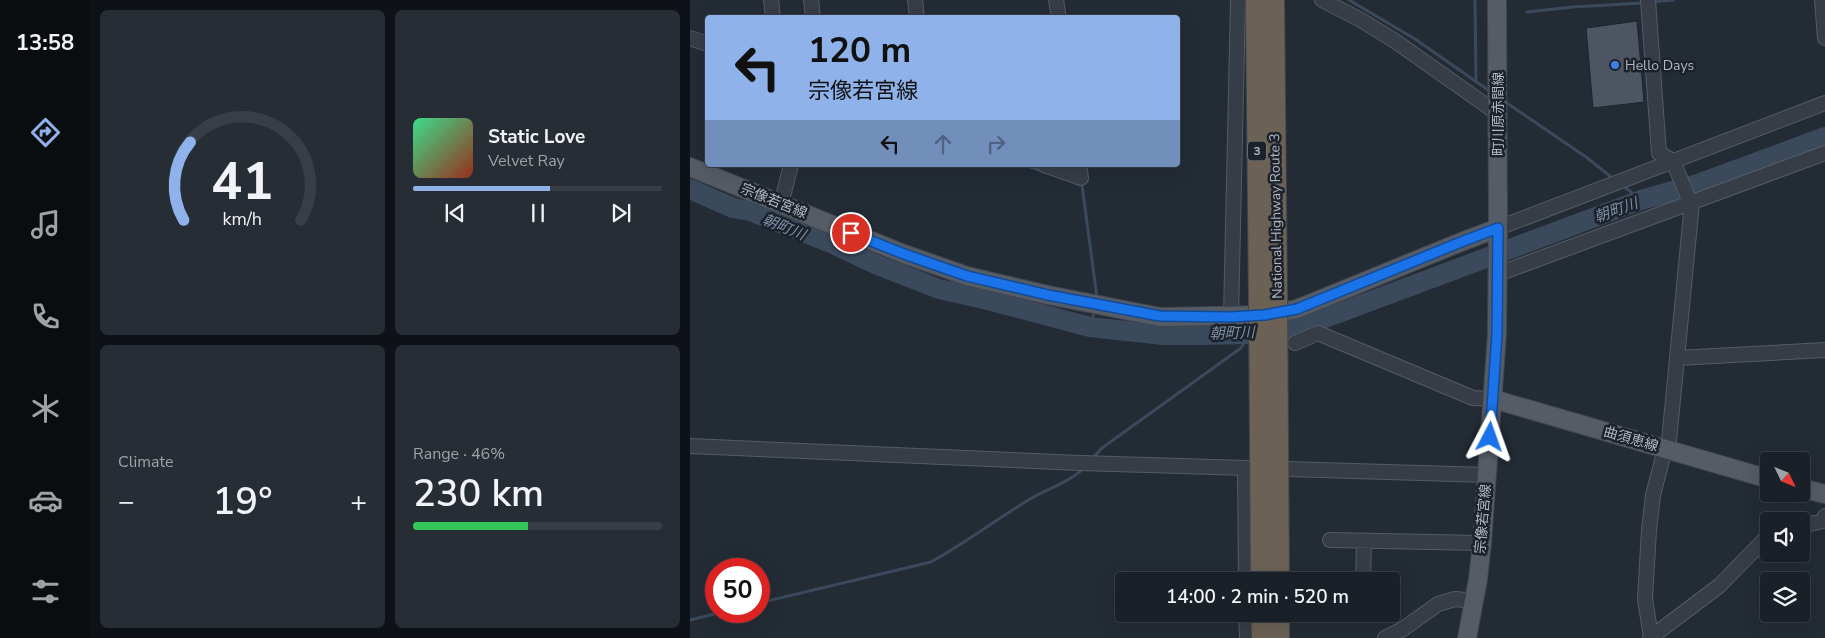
<!DOCTYPE html>
<meta charset="utf-8">
<style>
:root{--surface:#1a2028;--page:#272d34;--text:#f1f3f6;--muted:#9fa3a8;--line:#383e45;--accent:#8fb2ea}
body{margin:0;font-family:"Nunito Sans","Noto Sans JP",sans-serif;background:var(--page);color:var(--text);height:100vh;display:flex;flex-direction:column;font-size:19px;white-space:nowrap}
*{box-sizing:border-box;margin:0}
p{font-size:16px;color:var(--muted)}
.icon{flex:none;width:28px;height:28px;fill:none;stroke:currentColor;stroke-width:2;stroke-linecap:round;stroke-linejoin:round}
.map{position:relative;flex:1;overflow:hidden}
.sheet{display:flex;flex-direction:column;gap:10px;padding:10px;background:#0e1216;width:600px}
.sheet>*{flex:none}
.guide{position:absolute;left:15px;top:15px;width:475px;height:152px;border-radius:5px;box-shadow:0 5px 20px #0002,0 0 0 1px var(--line);background:#8fb2ea;color:#111;overflow:hidden}
.needle{width:32px;rotate:133deg}
.tools{position:absolute;left:1070px;top:452px;display:grid;gap:10px}
.tools a{display:grid;place-items:center;width:50px;height:50px;border-radius:5px;background:var(--surface);box-shadow:0 5px 20px #0002,0 0 0 1px var(--line);font-size:25px}
.speed{position:absolute;left:15px;top:558px;display:flex;gap:10px;font-size:25px;font-weight:700;text-align:center}
.speed>*{display:grid;place-content:center;width:65px;height:65px;border-radius:50%;background:var(--surface);box-shadow:0 5px 20px #0002,0 0 0 1px var(--line);line-height:1}
.speed .limit{border:8px solid #d22;background:#fff;color:#111}
.pin{position:absolute;display:grid;place-items:center;width:42px;height:42px;color:#fff;margin:-21px;border:2px solid #fff;border-radius:50%;box-shadow:0 1px 5px #0007}
.me{position:absolute;width:55px;margin:-28px;rotate:4deg;stroke-linejoin:round;filter:drop-shadow(0 0 4px #0008)}
.turn{display:flex;align-items:center;gap:18px;height:105px;padding:0 20px;font-size:22px}
.turn .icon{width:65px;height:65px;stroke-width:2.5}
.turn b{display:block;font-size:35px;line-height:42px}
.lanes{display:flex;align-items:center;height:48px;padding:0 20px;background:#0003;justify-content:center;gap:25px;direction:ltr}
.lanes .off{opacity:.35}
.big{font-size:38px;font-weight:600;line-height:1.1}
.sheet .card{flex:1;display:flex;flex-direction:column;justify-content:center;gap:8px;min-width:0;padding:0 18px;border-radius:8px;background:var(--page)}
.sheet .dial{align-items:center;gap:0}
.dial svg{height:130px;overflow:visible;fill:none;stroke:var(--line);stroke-width:7;stroke-linecap:round;text-anchor:middle}
.dial text{fill:var(--text);stroke:none}
.song{display:flex;align-items:center;gap:15px}
.cover{width:60px;height:60px;border-radius:8px;background:linear-gradient(135deg,hsl(150 70% 55%),hsl(10 70% 35%))}
.played{height:5px;border-radius:2px;background:linear-gradient(90deg,var(--accent) 55%,var(--line) 55%)}
.keys{display:flex;justify-content:space-around;direction:ltr}
.heat{display:flex;justify-content:space-between;align-items:center;font-size:28px;direction:ltr}
.charge{height:8px;border-radius:4px;background:linear-gradient(90deg,#34c759 46%,var(--line) 0)}
.sheet .tiles{flex:1;display:grid;gap:10px;grid-template-columns:repeat(2,1fr)}
.trip{position:absolute;left:425px;top:572px;width:285px;height:50px;border-radius:5px;background:var(--surface);box-shadow:0 5px 20px #0002,0 0 0 1px var(--line);font-weight:600;line-height:50px;text-align:center}
main{display:flex;flex:1;min-height:0}
.dock{display:flex;flex-direction:column;width:90px;justify-content:space-around;align-items:center;background:#0a0d10;color:var(--muted)}
.dock .icon{width:35px;height:35px}
.dock .on{color:var(--accent)}
.dock b{font-size:22px;color:var(--text)}
.map>svg:first-child{display:block}
.lines{fill:none;stroke-linecap:round;stroke-linejoin:round}
.stream{stroke:#3a495c;stroke-width:3}
.river{stroke:#3a495c;stroke-width:20}
.building{fill:#4c5561;stroke:#1e242d}
.minor-casing{stroke:#545b64;stroke-width:16}
.major-casing{stroke:#40464f;stroke-width:20}
.highway-casing{stroke:#414851;stroke-width:22}
.minor{stroke:#373d46;stroke-width:14}
.major{stroke:#555c66;stroke-width:18}
.highway{stroke:#6b6255;stroke-width:20}
.highway-bridge-casing{stroke:#414851;stroke-width:22;stroke-linecap:butt}
.highway-bridge{stroke:#6b6255;stroke-width:20}
.route-casing{stroke:#114b97;stroke-width:12}
.route{stroke:#1a73e8;stroke-width:9}
.shop-dot{fill:#3f7fe0;stroke:#1c222b;stroke-width:2}
.labels{text-anchor:middle;dominant-baseline:central;stroke-width:5;stroke-linejoin:round;paint-order:stroke}
.shield{fill:#1c222b;stroke:#848b95;stroke-width:1}
.shield-label{font-size:12px;font-weight:bold;fill:#b1b8c2}
.poi-label{font-size:14px;fill:#b1b8c2;stroke:#1c222b;text-anchor:start}
.street-label{font-size:14px;fill:#b1b8c2;stroke:#1c222b}
.water-label{font-size:15px;font-style:italic;fill:#7c8fa7;stroke:#1c222b}
</style>
<main>
<nav class="dock">
<b>13:58</b>
<svg class="icon on" aria-label="directions" viewBox="0 0 24 24"><path d="M12 3l9 9-9 9-9-9zM9 14v-3h6M13 9l2 2-2 2"/></svg>
<svg class="icon" aria-label="music" viewBox="0 0 24 24"><path d="M9 18V5l10-2v13"/><circle cx="6" cy="18" r="3"/><circle cx="16" cy="16" r="3"/></svg>
<svg class="icon" aria-label="phone" viewBox="0 0 24 24"><path d="M5 4h4l2 5-3 2q2 4 5 5l2-3 5 2v4C11 20 4 13 5 4z"/></svg>
<svg class="icon" aria-label="climate" viewBox="0 0 24 24"><path d="M12 3v18M4 7l16 10M4 17L20 7"/></svg>
<svg class="icon" aria-label="car" viewBox="0 0 24 24"><path d="M5 17H2v-5l4-1 3-4h7l3 4 3 1v5h-3M9 17h6M6 11h13"/><circle cx="7" cy="17" r="2"/><circle cx="17" cy="17" r="2"/></svg>
<svg class="icon" aria-label="filters" viewBox="0 0 24 24"><path d="M4 7h16M4 17h16"/><circle cx="9" cy="7" r="2"/><circle cx="15" cy="17" r="2"/></svg>
</nav>
<section class="sheet">
<div class="tiles">
<div class="card dial"><svg viewBox="0 0 100 80">
<path d="M14 69A42 42 0 1 1 86 69"/>
<path d="M14 69A42 42 0 0 1 18 21" stroke="#8fb2ea"/>
<text x="50" y="56" font-size="32" font-weight="700">41</text>
<text x="50" y="72" font-size="11">km/h</text>
</svg></div>
<div class="card">
<div class="song"><i class="cover"></i><div><b>Static Love</b><p>Velvet Ray</p></div></div>
<div class="played"></div>
<div class="keys"><svg class="icon" aria-label="previous" viewBox="0 0 24 24"><path d="M18 5L8 12l10 7zM5 5v14"/></svg><svg class="icon" aria-label="pause" viewBox="0 0 24 24"><path d="M8 5v14M16 5v14"/></svg><svg class="icon" aria-label="next" viewBox="0 0 24 24"><path d="M6 5l10 7-10 7zM19 5v14"/></svg></div>
</div>
<div class="card"><p>Climate</p>
<div class="heat"><a>−</a><b class="big">19°</b><a>+</a></div>
</div>
<div class="card"><p>Range · 46%</p><b class="big">230 km</b><div class="charge"></div></div>
</div>
</section>
<div class="map">
<svg width="1135" height="638" viewBox="0 0 1135 638">
<rect width="100%" height="100%" fill="#232b35"/>
<g class="lines">
<path class="stream" d="M659 0 725 39 801 92
M785 0 786 81
M962 2 983 0
M837 12 883 7 953 3
M3 46 18 51
M814 101 896 157 925 180
M334 165 355 172
M387 184 392 185 407 298
M932 185 951 200
M400 327 405 309
M401 460 412 448 551 348 559 334
M69 603 241 562C275 543 307 519 340 499 357 489 380 482 394 468
M0 620 36 611"/>
<path class="river" d="M0 189 43 208 60 211 143 244 185 264 249 289 294 299 400 327 473 335H513L559 334 614 326 951 200 1008 184 1135 137"/>
</g>
<path class="building" d="M947 21 954 102 903 108 896 28Z"/>
<g class="lines">
<g class="minor-casing">
<path id="minor" d="M81 0 83 18
M121 0 123 18
M225 0 227 18
M366 0 369 18
M632 0 671 20 705 41 807 113
M958 0 969 153 983 161 1000 202 1002 203
M1132 0 1135 38
M0 38 18 44
M354 165 391 178 389 165
M91 204 101 165
M808 228 1135 103
M808 274 1135 153
M541 317 548 0
M605 343 628 333 783 398 803 399
M988 358 1135 350
M0 446 390 463 797 475
M555 468 556 581
M1111 526 1133 521 1135 516
M640 540 792 543
M673 581 674 541
M556 614 557 638
M961 637 955 599 959 530 963 495 975 449 979 441 1002 203
M695 638 713 629 748 604 765 599 784 601
M960 638 1029 586 1079 535"/>
</g>
<g class="major-casing">
<path id="major" d="M0 167 214 254 277 276 358 295 470 317 574 315 607 309 771 242 808 228
M803 399 1079 479
M1111 488 1135 494
M777 638 788 579 792 543 807 334 808 228 807 0"/>
</g>
<g class="highway-casing">
<path id="highway" d="M566 0 569 303
M584 0 587 301
M571 614 572 638
M589 614V638"/>
</g>
<use href="#minor" class="minor"/>
<use href="#major" class="major"/>
<use href="#highway" class="highway"/>
<g class="highway-bridge-casing">
<path id="highway-bridge" d="M587 301 589 581
M569 303 571 581"/>
</g>
<use href="#highway-bridge" class="highway-bridge"/>
</g>
<g class="lines">
<g class="route-casing">
<path id="route" d="M161 233 214 254 277 276 358 295 470 316 540 317 574 315 607 309 771 242 808 228 807 334 800 437"/>
</g>
<use href="#route" class="route"/>
</g>
<circle class="shop-dot" cx="925" cy="65" r="5"/>
<g class="labels">
<rect class="shield" x="558" y="141.5" width="18" height="19" rx="4"/>
<g class="shield-label">
<text x="567" y="151">3</text>
</g>
<g class="poi-label">
<text x="935" y="65">Hello Days</text>
</g>
<g class="street-label">
<text transform="translate(808 114) rotate(-90)">町川原赤間線</text>
<text transform="translate(84 201) rotate(22)">宗像若宮線</text>
<text transform="translate(586 216) rotate(-91)">National Highway Route 3</text>
<text transform="translate(941 439) rotate(16)">曲須恵線</text>
<text transform="translate(793 519) rotate(-85)">宗像若宮線</text>
</g>
<g class="water-label">
<text transform="translate(926 210) rotate(-20)">朝町川</text>
<text transform="translate(94 227) rotate(22)">朝町川</text>
<text transform="translate(542 333) rotate(-2)">朝町川</text>
</g>
</g>
</svg>
<div class="tools">
<a><svg class="needle" viewBox="-14 -14 28 28"><path d="M0-13l5 13h-10z" fill="#e53935"/><path d="M0 13l5-13h-10z" fill="#9fa3a8"/></svg></a>
<a><svg class="icon" aria-label="sound" viewBox="0 0 24 24"><path d="M4 9h4l5-4v14l-5-4H4zM17 9q2 3 0 6"/></svg></a>
<a><svg class="icon" aria-label="layers" viewBox="0 0 24 24"><path d="M12 4l9 5-9 5-9-5zM3 14l9 5 9-5"/></svg></a>
</div>
<div class="speed"><div class="limit">50</div></div>
<div class="pin" style="left:161px;top:233px;background:#d93025"><svg class="icon" aria-label="arrive" viewBox="0 0 24 24"><path d="M6 21V4h12l-3 4 3 4H6"/></svg></div>
<svg class="me" style="left:800px;top:437px" viewBox="-20 -20 40 40"><path d="M0-17L14 15 0 8-14 15z" fill="#1a73e8" stroke="#fff" stroke-width="4"/></svg>
<div class="trip">14:00 · 2 min · 520 m</div>
<div class="guide">
<div class="turn"><svg class="icon" aria-label="left" viewBox="0 0 24 24"><path d="M17 20v-9H6M10 6l-5 5 5 5"/></svg><div><b>120 m</b>宗像若宮線</div></div>
<div class="lanes"><svg class="icon" aria-label="left" viewBox="0 0 24 24"><path d="M17 20v-9H6M10 6l-5 5 5 5"/></svg><svg class="icon off" aria-label="ahead" viewBox="0 0 24 24"><path d="M12 20V5M6 11l6-6 6 6"/></svg><svg class="icon off" aria-label="right" viewBox="0 0 24 24"><path d="M7 20v-9h11M14 6l5 5-5 5"/></svg></div>
</div>
</div>
</main>
